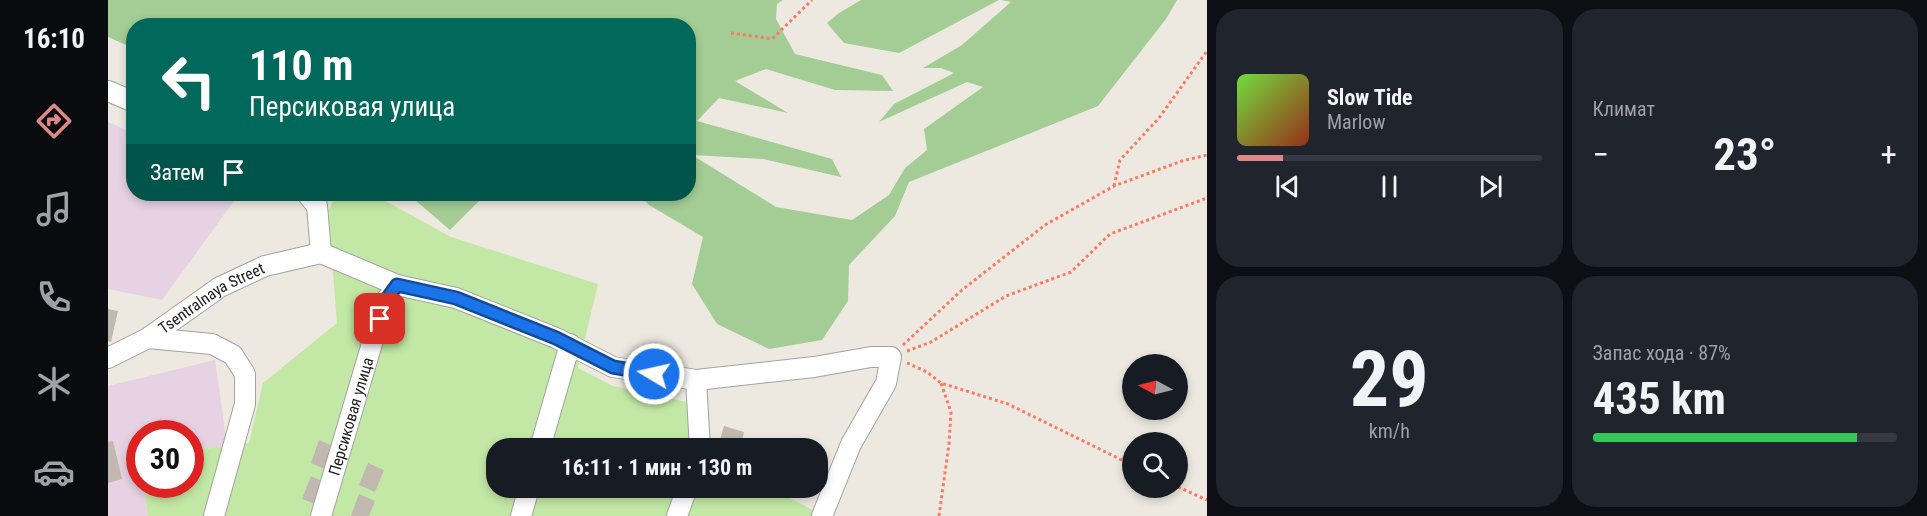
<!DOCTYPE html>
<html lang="ru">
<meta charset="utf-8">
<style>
:root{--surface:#171b24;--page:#20242c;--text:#f1f3f6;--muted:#9ea1a6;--line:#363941;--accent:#de8987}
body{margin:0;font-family:"Roboto Condensed",sans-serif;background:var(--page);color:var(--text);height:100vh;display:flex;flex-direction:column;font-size:22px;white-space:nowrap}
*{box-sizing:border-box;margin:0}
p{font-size:20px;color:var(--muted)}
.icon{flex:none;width:33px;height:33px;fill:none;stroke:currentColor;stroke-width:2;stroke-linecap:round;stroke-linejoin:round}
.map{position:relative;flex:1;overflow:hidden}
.panel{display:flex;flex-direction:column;gap:9px;padding:9px;background:#0d0f14;width:720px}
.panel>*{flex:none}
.guide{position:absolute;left:18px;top:18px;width:570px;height:183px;border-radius:24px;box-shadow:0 3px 9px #0003;background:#00695c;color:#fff;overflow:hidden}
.needle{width:39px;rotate:277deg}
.tools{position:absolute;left:1014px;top:354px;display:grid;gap:12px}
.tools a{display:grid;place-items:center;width:66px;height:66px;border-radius:50%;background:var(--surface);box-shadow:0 3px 9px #0003;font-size:30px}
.speed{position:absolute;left:18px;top:420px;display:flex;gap:12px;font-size:30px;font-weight:700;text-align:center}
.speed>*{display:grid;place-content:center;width:78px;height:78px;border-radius:50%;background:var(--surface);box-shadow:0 3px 9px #0003;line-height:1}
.speed .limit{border:9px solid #d22;background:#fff;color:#111}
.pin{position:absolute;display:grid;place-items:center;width:51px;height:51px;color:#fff;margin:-26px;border-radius:12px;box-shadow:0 3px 9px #0006}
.me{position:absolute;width:66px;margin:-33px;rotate:279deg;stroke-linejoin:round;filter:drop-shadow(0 0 4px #0008)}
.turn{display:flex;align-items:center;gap:21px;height:126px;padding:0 24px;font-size:27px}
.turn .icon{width:78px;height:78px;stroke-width:2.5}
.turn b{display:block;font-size:42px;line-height:51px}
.then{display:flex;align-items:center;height:57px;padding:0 24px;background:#0003;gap:12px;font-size:22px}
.big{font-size:45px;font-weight:700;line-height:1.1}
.panel .card{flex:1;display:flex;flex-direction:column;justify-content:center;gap:9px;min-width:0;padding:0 21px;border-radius:24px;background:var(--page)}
.panel .dial{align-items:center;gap:0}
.dial b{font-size:78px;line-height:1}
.song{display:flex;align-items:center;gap:18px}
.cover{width:72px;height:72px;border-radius:9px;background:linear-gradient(135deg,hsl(100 70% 55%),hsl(10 70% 35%))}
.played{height:6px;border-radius:3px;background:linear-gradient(90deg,var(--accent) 15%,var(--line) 15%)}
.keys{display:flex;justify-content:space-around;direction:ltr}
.heat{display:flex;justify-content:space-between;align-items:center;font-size:33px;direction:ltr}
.charge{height:9px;border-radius:4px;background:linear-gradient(90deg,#34c759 87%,var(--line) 0)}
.panel .tiles{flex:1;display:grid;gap:9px;grid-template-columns:repeat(2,1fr)}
.trip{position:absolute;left:378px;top:438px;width:342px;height:60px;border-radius:24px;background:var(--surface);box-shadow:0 3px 9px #0003;font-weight:700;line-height:60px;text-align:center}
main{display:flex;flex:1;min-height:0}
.menu{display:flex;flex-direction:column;width:108px;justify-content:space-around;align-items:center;background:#090b0e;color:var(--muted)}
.menu .icon{width:42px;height:42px}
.menu .selected{color:var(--accent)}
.menu b{font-size:27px;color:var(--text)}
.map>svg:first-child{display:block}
.industrial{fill:#e6d2e2}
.grass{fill:#c3e8a5}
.forest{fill:#a3cd95}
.building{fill:#c1b8b0}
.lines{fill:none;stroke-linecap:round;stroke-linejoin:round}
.minor-casing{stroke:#a2a2a2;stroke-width:22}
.path{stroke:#f97a65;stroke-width:3;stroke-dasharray:3 3;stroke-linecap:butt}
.minor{stroke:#fff;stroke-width:20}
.route-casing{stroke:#114b97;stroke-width:15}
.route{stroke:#1a73e8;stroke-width:10}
.labels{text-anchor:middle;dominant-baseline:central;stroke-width:4.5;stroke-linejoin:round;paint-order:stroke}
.street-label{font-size:16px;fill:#1b1b1b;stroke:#fff}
</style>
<main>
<nav class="menu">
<b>16:10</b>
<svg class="icon selected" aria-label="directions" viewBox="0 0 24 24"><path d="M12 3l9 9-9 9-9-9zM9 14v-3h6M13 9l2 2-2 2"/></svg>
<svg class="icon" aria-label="music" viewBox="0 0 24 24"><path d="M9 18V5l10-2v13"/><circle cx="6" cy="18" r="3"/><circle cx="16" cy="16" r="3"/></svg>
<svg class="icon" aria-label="phone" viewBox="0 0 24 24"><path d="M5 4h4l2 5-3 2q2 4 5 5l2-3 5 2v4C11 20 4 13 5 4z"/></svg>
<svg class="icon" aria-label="climate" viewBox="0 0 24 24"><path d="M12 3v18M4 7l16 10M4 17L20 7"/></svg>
<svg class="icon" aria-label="car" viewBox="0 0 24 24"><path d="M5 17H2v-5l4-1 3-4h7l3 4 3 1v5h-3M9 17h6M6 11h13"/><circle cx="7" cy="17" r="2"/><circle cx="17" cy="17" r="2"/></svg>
</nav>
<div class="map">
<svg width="1099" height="516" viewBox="0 0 1099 516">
<rect width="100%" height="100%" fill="#ede9e0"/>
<path class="industrial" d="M0 122 25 133 26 194H131L54 300 0 289Z
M107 360 119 445 83 452 82 434H32V484L36 485 40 516H0V386Z"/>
<path class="grass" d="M229 194H265L343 237 490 284 470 368 505 386 588 404 591 448H388V488H663L716 516H40L36 485 82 484 83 452 119 445 141 443 155 383 229 323 220 211Z"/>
<path class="forest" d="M0 0H675L669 4 668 19 687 54 774 75 785 91 727 90 658 69 627 81 680 113 611 98 589 121 724 159 733 177 655 159 584 155 668 207 744 220 781 195 797 168 819 150 816 129 875 87 859 82 771 122 786 104 846 73 833 68H815L854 45 903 2 893 0H1069L1058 19 990 106 801 182 787 216 741 265 740 301 714 340 661 349 609 324 584 284 595 237 541 205 531 194H580V26H26L25 48 0 37Z
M753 0H891L791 53 736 43 719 23 731 13Z
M300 194H378L342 230Z"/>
<path class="building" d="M0 309 10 311 3 342 0 341Z
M616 426 636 432 633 445 612 440Z
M211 440 227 447 219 470 203 463Z
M5 441 14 479 0 483V442Z
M260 463 276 470 267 492 251 485Z
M203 476 218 483 210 505 194 499Z
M251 494 267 501 261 516H243Z"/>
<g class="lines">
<g class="minor-casing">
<g id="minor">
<path d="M0 91 26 102"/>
<path d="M199 194 209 206 213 253"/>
<path d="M213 253 289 285 348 298 448 338 505 367 588 380 706 367 763 357H783L778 383 743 444 714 516"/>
<path d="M40 338 104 344 125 355 137 374V404L106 516"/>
<path id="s1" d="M0 358 40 338 112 287 157 266 213 253"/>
<path d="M588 380 592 448"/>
<path d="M432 448 462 344"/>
<path id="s2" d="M213 516 276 303 289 285"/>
<path d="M413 516 421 488"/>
<path d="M569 516 579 488"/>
</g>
</g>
<path class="path" d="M623 33 664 39 704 0
M1006 186 1012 160 1051 118 1099 51
M795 345 854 290 937 225 1006 186 1074 161 1099 155
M799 351 823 342 898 296 963 272 1002 234 1099 198
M799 363 819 372 833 383 900 404 1024 465
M1070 487 1099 500
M831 516 841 444 843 412 833 383"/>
<use href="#minor" class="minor"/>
</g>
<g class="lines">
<g class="route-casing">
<path id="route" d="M272 319 276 303 289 285 348 298 448 338 505 367 546 374"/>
</g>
<use href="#route" class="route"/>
</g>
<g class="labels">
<g class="street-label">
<text stroke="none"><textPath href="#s1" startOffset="120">Tsentralnaya Street</textPath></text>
<text stroke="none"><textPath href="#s2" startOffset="104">Персиковая улица</textPath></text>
</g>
</g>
</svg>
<div class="tools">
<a><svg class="needle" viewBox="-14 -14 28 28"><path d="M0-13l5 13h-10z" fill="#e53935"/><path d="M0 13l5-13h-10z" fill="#9ea1a6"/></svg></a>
<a><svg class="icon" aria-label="search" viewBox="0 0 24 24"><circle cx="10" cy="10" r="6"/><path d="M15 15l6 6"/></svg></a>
</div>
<div class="speed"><div class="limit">30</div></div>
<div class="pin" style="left:272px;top:319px;background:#d93025"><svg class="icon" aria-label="arrive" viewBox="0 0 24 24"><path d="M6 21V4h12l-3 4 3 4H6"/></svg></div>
<svg class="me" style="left:546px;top:374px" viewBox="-20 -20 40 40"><circle r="17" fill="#1a73e8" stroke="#fff" stroke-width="3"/><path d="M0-11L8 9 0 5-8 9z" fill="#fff"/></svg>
<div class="trip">16:11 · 1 мин · 130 m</div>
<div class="guide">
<div class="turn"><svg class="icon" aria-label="left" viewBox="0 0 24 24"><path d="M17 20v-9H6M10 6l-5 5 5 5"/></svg><div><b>110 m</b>Персиковая улица</div></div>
<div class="then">Затем<svg class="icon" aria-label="arrive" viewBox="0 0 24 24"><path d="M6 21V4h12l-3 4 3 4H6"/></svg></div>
</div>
</div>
<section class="panel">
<div class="tiles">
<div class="card">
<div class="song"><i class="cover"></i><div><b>Slow Tide</b><p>Marlow</p></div></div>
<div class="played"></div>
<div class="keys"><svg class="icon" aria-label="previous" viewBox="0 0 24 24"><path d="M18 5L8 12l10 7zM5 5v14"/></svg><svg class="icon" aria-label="pause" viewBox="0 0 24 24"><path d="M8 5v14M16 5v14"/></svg><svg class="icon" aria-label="next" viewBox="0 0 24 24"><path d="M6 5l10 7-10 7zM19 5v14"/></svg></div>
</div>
<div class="card"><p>Климат</p>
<div class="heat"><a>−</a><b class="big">23°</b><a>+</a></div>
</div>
<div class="card dial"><b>29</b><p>km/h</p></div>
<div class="card"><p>Запас хода · 87%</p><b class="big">435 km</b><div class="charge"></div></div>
</div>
</section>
</main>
